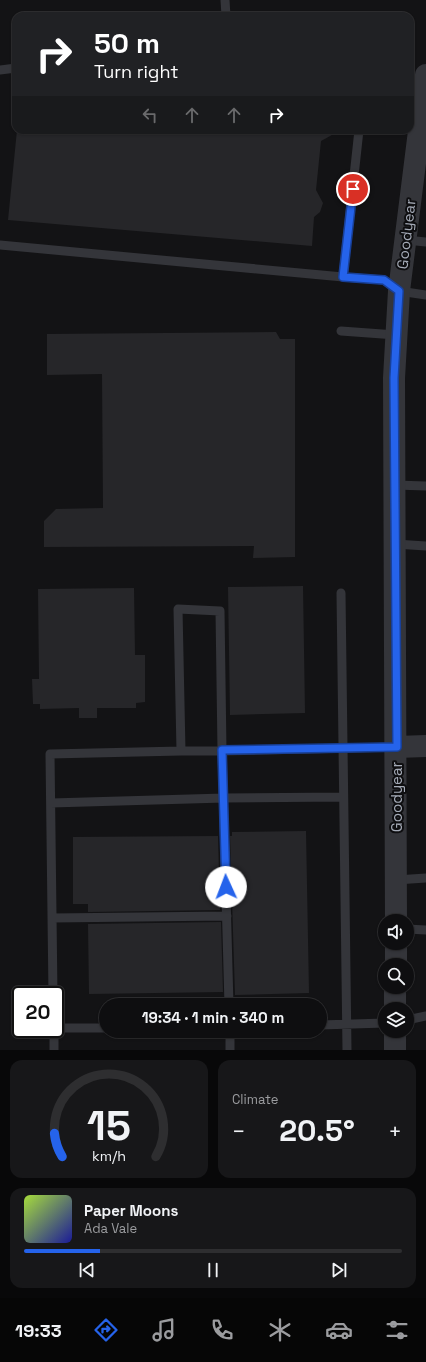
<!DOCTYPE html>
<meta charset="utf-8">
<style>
:root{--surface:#0e0e10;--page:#171719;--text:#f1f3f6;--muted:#9b9c9f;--line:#2e2e30;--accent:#2563eb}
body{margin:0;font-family:"Space Grotesk",sans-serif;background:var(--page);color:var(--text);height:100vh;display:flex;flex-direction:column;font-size:15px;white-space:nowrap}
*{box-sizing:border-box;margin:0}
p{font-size:13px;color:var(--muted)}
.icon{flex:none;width:22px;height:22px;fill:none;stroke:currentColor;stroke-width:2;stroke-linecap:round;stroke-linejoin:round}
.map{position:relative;height:1050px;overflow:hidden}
.sheet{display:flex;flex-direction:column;gap:10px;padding:10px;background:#080809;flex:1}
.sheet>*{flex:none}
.guide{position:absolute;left:12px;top:12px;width:402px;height:122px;border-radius:12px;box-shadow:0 1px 3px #0004,0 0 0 1px var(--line);background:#202124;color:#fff;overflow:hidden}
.fabs{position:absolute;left:378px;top:914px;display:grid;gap:8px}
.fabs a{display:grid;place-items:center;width:36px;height:36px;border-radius:50%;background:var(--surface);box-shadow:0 1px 3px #0004,0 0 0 1px var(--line);font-size:20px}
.speed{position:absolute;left:12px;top:986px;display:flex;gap:8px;font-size:20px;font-weight:700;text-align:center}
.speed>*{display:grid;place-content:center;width:52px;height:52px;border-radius:50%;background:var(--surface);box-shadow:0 1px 3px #0004,0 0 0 1px var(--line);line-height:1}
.speed .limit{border:2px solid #111;border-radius:6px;background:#fff;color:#111}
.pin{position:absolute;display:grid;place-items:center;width:34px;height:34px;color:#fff;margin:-17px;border:2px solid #fff;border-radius:50%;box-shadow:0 1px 4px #0007}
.me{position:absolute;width:44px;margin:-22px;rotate:358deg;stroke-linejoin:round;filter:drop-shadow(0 0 3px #0008)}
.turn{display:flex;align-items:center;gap:14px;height:84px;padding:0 16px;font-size:18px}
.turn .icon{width:52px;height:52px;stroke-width:2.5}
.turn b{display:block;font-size:28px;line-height:34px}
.lanes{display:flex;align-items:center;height:38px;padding:0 16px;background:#0003;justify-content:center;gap:20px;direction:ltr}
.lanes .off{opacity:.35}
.big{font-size:30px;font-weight:600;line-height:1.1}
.sheet .widget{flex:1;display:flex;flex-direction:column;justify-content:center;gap:6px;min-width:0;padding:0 14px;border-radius:12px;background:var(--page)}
.sheet .dial{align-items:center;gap:0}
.dial svg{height:104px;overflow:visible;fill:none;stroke:var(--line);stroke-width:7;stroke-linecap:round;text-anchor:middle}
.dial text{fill:var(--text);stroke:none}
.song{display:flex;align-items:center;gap:12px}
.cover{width:48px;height:48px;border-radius:6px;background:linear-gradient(135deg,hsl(80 70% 55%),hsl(240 70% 35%))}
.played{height:4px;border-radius:2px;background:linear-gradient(90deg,var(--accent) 20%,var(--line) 20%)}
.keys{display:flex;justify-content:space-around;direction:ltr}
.heat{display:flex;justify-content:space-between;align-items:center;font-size:22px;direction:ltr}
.sheet .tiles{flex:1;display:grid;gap:10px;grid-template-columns:1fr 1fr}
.widget:last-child{grid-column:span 2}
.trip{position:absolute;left:99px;top:998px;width:228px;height:40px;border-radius:20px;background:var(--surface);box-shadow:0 1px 3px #0004,0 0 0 1px var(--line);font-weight:600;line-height:40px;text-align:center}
.menu{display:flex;height:64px;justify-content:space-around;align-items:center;background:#060606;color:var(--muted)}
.menu .icon{width:28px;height:28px}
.menu .selected{color:var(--accent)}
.menu b{font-size:18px;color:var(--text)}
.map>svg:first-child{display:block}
.building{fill:#262629}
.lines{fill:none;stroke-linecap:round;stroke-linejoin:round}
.service{stroke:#34353a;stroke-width:9}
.tertiary{stroke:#34353a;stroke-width:22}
.route-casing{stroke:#184099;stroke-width:10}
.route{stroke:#2563eb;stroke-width:7}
.labels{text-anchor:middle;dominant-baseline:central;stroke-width:4;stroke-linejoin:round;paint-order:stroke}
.street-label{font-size:15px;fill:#a4aab6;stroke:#0e0e10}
</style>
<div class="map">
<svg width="426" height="1050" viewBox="0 0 426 1050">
<rect width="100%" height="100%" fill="#131315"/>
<path class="building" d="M17 130H341L321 141 316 190 323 203 320 212 314 217 312 246 8 220Z
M276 332 280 339H295V557L253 558 254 546 44 547V521L56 509 103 508 102 374 47 375V334Z
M303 586 305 713 230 715 228 587Z
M134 588 135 655H145V702L136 703V708H97V718H79V708L40 709V704H33L32 679H39L38 589Z
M306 831 309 993 235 995 230 836H232V832Z
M218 836 220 910 88 912V904H73V837Z
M221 922 223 992 89 994 88 924Z"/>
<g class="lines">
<path class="service" d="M225 0 226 16
M0 70 16 68
M406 240 426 242
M0 245 343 277 359 130
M343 277 384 280 399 291 426 295
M341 331 396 335
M395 485 426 486
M395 544 426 546
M341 593 347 1050
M181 751H222L229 1005
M51 803 224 798 343 797
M396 880 426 878
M52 918 227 916
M407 929 426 930
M53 995 50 754 181 751 178 609 220 611 222 751 397 747
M407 1020 426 1016
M320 1025 385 1023
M55 1028H106
M54 1029V1050
M230 1031V1050"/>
<path class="tertiary" d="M397 747 426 746
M396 921 394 378 399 291 426 75
M396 965V943
M395 1009V987
M395 1050V1031"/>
</g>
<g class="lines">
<g class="route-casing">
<path id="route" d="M226 887 222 750 397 747 394 378 399 291 384 280 343 277 353 189"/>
</g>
<use href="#route" class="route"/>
</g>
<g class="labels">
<g class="street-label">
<text transform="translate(406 234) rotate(-83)">Goodyear</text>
<text transform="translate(396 797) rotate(-90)">Goodyear</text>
</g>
</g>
</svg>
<div class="fabs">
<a><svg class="icon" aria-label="sound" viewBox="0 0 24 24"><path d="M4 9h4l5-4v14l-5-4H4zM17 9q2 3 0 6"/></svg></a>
<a><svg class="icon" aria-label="search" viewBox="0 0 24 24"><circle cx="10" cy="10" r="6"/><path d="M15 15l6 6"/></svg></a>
<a><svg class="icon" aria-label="layers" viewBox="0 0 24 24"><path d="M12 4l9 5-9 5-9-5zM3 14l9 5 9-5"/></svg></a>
</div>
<div class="speed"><div class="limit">20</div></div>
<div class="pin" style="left:353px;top:189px;background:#d93025"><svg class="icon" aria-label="arrive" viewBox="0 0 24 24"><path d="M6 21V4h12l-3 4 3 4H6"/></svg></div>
<svg class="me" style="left:226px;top:887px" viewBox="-20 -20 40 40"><circle r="19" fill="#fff"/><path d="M0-13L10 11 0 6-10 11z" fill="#2563eb"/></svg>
<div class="trip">19:34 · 1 min · 340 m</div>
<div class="guide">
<div class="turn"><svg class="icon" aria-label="right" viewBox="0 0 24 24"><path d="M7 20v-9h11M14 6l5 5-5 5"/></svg><div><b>50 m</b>Turn right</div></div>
<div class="lanes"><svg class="icon off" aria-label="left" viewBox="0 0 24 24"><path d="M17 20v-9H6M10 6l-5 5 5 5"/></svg><svg class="icon off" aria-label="ahead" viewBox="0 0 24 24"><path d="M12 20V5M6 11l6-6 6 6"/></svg><svg class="icon off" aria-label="ahead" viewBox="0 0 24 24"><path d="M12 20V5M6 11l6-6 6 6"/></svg><svg class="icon" aria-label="right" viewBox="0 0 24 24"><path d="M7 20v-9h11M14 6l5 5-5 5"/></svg></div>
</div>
</div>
<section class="sheet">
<div class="tiles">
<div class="widget dial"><svg viewBox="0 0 100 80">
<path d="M14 69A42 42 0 1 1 86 69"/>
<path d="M14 69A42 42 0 0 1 8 51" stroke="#2563eb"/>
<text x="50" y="56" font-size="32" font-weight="700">15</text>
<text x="50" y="72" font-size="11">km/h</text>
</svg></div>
<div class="widget"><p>Climate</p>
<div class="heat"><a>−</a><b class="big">20.5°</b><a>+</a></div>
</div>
<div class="widget">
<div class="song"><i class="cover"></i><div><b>Paper Moons</b><p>Ada Vale</p></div></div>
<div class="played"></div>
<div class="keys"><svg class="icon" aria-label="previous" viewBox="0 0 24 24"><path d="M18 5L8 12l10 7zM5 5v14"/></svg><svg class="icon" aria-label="pause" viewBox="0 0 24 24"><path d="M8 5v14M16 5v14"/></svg><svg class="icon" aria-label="next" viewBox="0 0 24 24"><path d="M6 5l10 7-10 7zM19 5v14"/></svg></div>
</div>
</div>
</section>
<nav class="menu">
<b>19:33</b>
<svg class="icon selected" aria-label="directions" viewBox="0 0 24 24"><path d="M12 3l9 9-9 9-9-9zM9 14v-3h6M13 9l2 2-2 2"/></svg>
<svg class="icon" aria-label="music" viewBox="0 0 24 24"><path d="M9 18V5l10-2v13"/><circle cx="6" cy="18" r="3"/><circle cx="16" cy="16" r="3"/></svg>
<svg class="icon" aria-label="phone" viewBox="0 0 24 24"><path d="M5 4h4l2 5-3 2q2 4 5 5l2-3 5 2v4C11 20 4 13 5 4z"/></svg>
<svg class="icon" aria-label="climate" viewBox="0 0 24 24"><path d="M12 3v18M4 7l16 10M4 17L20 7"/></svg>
<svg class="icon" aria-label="car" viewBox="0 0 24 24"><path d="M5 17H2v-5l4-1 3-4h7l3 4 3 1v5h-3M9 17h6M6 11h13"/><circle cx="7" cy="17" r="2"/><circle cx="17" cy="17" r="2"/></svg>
<svg class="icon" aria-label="filters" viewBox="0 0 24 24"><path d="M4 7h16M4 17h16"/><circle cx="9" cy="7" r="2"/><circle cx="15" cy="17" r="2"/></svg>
</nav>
